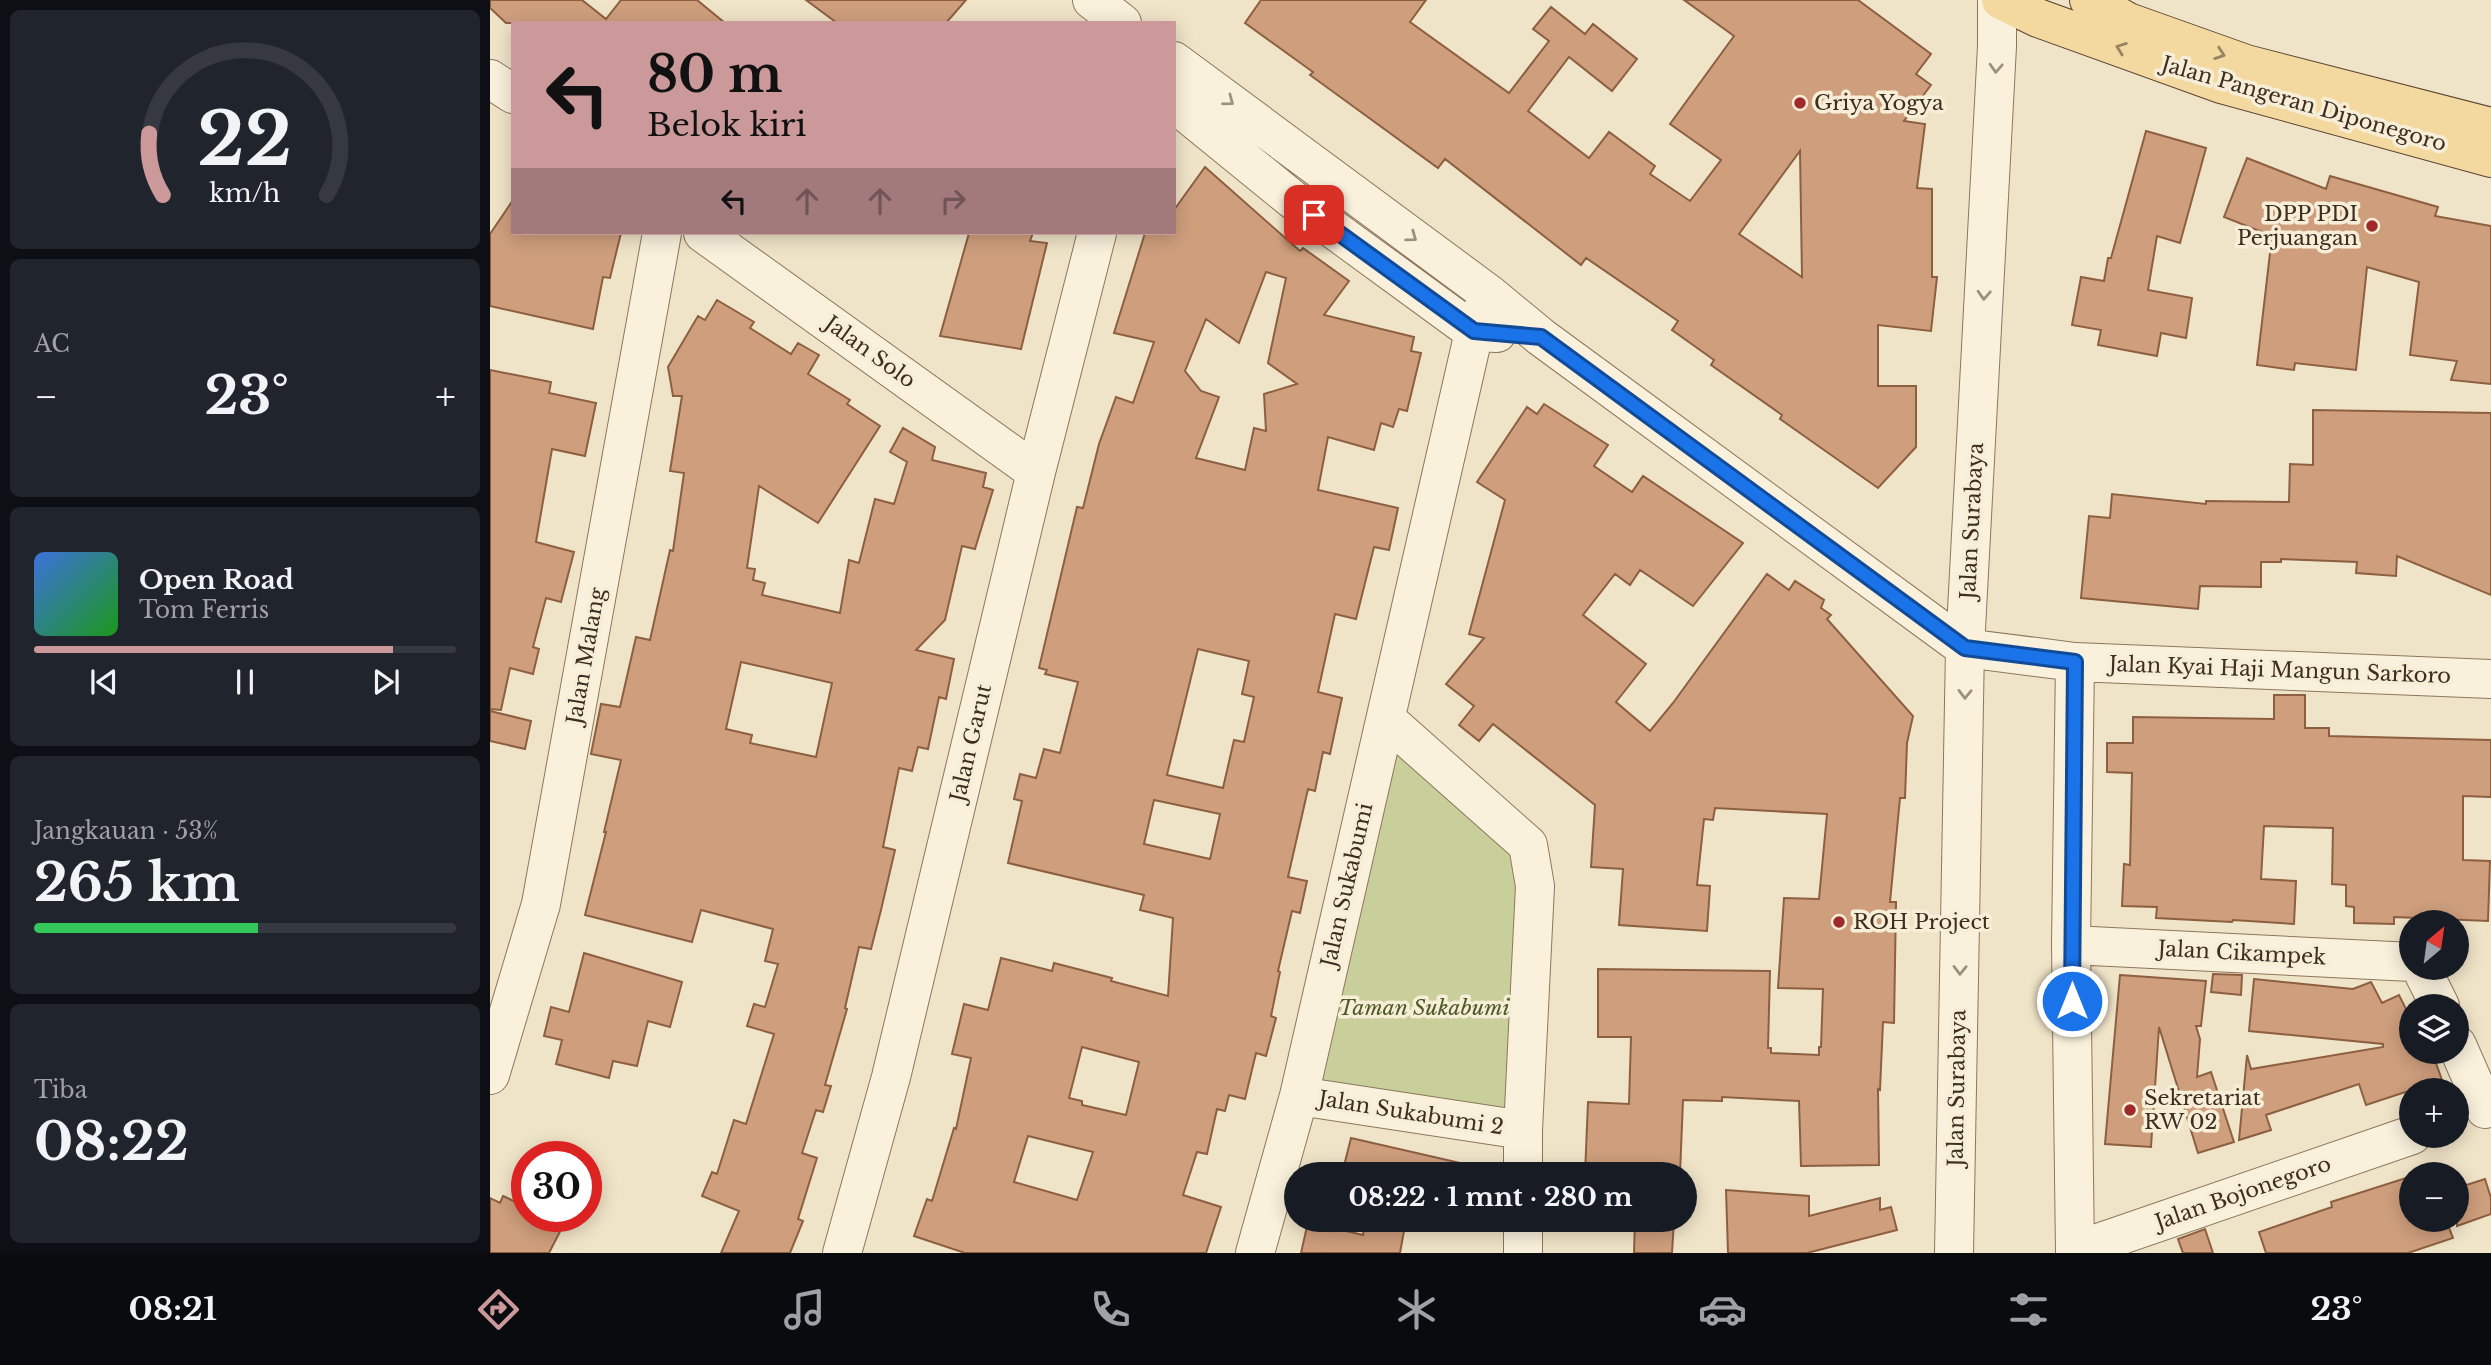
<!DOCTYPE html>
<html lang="id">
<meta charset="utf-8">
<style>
:root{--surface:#171b24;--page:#20242c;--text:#f1f3f6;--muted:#9ea1a6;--line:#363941;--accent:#cc999b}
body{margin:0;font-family:"Libre Baskerville",serif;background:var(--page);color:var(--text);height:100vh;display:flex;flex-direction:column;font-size:26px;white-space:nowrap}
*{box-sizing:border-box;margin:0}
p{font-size:23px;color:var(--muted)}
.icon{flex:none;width:38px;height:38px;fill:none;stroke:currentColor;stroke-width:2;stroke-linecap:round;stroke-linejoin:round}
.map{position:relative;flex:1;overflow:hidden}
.details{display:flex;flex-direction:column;gap:10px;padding:10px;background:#0d0f14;width:490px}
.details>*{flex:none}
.hud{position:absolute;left:21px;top:21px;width:665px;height:214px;border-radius:0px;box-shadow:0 4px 18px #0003;background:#cc999b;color:#111;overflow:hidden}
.needle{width:46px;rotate:29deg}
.buttons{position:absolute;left:1909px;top:910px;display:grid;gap:14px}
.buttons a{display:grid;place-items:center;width:70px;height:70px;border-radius:50%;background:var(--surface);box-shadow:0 4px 18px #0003;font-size:35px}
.speed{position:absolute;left:21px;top:1141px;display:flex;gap:14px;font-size:35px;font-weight:700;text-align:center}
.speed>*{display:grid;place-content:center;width:91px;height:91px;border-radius:50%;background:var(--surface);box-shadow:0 4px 18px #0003;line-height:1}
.speed .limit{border:10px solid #d22;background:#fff;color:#111}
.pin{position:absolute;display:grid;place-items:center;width:60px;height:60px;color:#fff;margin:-30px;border-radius:14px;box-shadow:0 4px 10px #0006}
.me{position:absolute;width:77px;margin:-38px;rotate:0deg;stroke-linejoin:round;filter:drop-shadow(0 0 5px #0008)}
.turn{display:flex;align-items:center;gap:24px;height:147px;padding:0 21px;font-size:32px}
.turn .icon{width:91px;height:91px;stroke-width:2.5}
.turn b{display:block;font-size:49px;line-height:60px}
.lanes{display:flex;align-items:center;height:66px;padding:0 21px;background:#0003;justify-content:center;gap:35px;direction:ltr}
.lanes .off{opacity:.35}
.big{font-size:52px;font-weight:800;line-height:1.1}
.details .card{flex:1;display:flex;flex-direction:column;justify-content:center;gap:10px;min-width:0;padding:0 24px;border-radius:10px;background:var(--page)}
.details .dial{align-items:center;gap:0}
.dial svg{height:182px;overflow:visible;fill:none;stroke:var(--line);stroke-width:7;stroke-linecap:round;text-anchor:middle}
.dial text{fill:var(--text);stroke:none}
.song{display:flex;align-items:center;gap:21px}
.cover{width:84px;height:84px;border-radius:10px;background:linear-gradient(135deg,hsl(220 70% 55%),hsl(120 70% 35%))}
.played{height:7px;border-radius:4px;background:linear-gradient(90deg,var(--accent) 85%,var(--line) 85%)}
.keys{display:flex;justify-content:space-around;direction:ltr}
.heat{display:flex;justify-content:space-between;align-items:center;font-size:38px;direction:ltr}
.charge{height:10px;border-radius:5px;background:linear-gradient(90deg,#34c759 53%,var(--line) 0)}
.trip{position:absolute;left:794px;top:1162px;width:413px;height:70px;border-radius:35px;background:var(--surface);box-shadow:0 4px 18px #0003;font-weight:800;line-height:70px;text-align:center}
.dock{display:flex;height:112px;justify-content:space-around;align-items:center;background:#090b0e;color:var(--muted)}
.dock .icon{width:49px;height:49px}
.dock .active{color:var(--accent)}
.dock b{font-size:32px;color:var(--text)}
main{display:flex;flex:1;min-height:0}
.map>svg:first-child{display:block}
.green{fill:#c9cf9b}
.building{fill:#cf9f7d;stroke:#8d5f41;stroke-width:2;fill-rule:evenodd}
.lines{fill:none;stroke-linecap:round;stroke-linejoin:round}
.minor-casing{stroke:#8d765c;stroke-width:40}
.major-casing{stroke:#5b4430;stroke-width:40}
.minor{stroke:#faf1dc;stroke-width:38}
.major{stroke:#f3d9a0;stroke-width:38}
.oneway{stroke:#988460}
.oneway2{stroke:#9c907e}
.route-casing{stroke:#114b97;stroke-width:18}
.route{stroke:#1a73e8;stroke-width:12}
.poi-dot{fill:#9e2a2b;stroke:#f7eed8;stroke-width:2.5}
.labels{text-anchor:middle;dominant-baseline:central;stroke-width:7;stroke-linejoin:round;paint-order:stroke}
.poi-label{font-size:21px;fill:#3d2e20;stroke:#f7eed8;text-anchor:start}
.street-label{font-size:21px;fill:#3d2e20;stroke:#f7eed8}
.park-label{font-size:21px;font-style:italic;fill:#4d5a26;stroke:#f7eed8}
</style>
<main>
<section class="details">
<div class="card dial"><svg viewBox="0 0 100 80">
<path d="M14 69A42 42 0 1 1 86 69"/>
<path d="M14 69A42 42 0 0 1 8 42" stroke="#cc999b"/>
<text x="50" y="56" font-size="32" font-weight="700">22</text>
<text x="50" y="72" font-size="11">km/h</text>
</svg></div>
<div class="card"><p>AC</p>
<div class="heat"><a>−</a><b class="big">23°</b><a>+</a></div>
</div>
<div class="card">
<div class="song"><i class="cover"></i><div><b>Open Road</b><p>Tom Ferris</p></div></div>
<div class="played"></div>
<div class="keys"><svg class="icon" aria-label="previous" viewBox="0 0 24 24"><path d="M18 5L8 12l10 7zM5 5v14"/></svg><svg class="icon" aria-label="pause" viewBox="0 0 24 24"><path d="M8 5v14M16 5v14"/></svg><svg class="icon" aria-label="next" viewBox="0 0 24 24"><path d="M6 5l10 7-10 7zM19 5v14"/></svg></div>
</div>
<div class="card"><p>Jangkauan · 53%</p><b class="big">265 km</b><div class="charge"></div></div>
<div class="card"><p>Tiba</p><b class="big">08:22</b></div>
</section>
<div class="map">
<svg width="2001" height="1253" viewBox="0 0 2001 1253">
<rect width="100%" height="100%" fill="#f0e4c8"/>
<path class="green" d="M899 736 1012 829 1035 870 1025 1120 818 1087Z"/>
<path class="building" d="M0 0H92L116 19 131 0H207L235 23H16L0 8Z
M316 0H476L456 23H347Z
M771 0H936L920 22 1019 93 1059 41 1043 29 1061 7 1095 34 1103 24 1147 59 1122 91 1079 57 1038 111 1099 158 1119 132 1165 166 1160 174 1200 201 1231 160 1180 124 1244 36 1194 0H1368L1441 54 1426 74 1441 85 1414 121 1435 124 1427 188 1442 189V277H1447L1441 331 1388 325V386H1426V447L1388 488 1290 419 1292 415 1221 365 1224 360 1182 330 1188 321 1096 258 1091 265 955 159 948 168 820 75 823 72 755 23ZM1310 151 1312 277 1249 234Z
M1656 131 1716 148 1690 243 1667 236 1658 290 1702 298 1696 338 1671 333 1667 356 1608 345 1611 330 1582 325 1591 277 1614 281 1618 258H1621Z
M1757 158 1836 189 1840 176 1948 207 1945 216 2001 226V384L1961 380 1967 361 1920 355 1929 282 1877 267 1866 370 1805 363 1804 370 1767 365 1782 236 1734 217Z
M715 167 810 251 813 248 859 281 834 315 924 337 921 351 931 353 917 411 909 409 903 427 891 423 884 450 838 437 828 490 908 508 899 550 884 547 866 619 845 614 828 692 852 698 840 754 833 752 825 791 818 789 798 877 817 881 810 913 802 911 788 971 790 972 781 1016 786 1018 776 1056 766 1053 755 1099 739 1095 735 1111 727 1109 717 1154 707 1152 693 1195 731 1207 716 1253H475L424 1236 437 1199 442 1201 464 1128 466 1129 481 1058 462 1054 474 1004 498 1010 511 958 562 971 564 963 622 978 621 981 678 996 683 918 650 910 654 895 518 863 532 801 524 799 530 774 546 778 554 749 570 753 588 682 555 674 557 670 549 668 587 507 593 508 609 444 626 397 643 403 664 342 624 333 655 233H684V210ZM776 272 796 278 778 363 807 384 774 394 776 431 764 428 755 470 706 458 729 397 711 391 695 371 716 319 749 343ZM708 649 759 661 752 694 764 697 754 742 744 740 733 788 677 775ZM664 800 730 814 720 859 654 844ZM592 1047 649 1062 636 1115 592 1105V1101L579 1098ZM538 1136 603 1152 587 1200 524 1182Z
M23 200V233H131L120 278 113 277 103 329 0 306V234Z
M479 233H543L540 241 557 243 531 349 450 336Z
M227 300 264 322 260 328 301 354 308 343 329 355 318 374 360 400 357 404 390 426 328 523 269 486 257 568 265 569 263 580 275 583 272 595 350 613 359 560 369 563 385 499 404 504 417 462 400 452 413 428 445 447 442 460 496 473 493 487 503 490 485 549 472 546 455 620 426 650 464 659 456 699 449 697 438 749 428 747 422 771 409 768 393 847 405 850 391 910 381 949 369 947 355 1008 357 1009 335 1085 341 1086 333 1112 326 1110 312 1153 327 1158 308 1219 313 1221 300 1253H231L249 1211 212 1196 222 1172 227 1174 244 1120 256 1124 284 1034 257 1026 264 1004 275 1007 288 964 275 961 283 929 211 910 202 942 95 915 116 832H114L131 760 101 754 111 704 130 707 146 637 160 640 180 550 183 551 194 473 180 471 192 396H183L178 367 208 316 215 320ZM251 662 342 683 326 757 260 743 262 735 236 729Z
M0 370 61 382 59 393 106 403 95 456 62 449 46 542 84 552 71 602 56 598 43 647 49 649 43 674 20 668 11 710 0 709Z
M1054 404 1118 445 1104 466 1142 492 1153 476 1253 543 1203 606 1150 570 1140 585 1125 574 1093 615 1156 664 1126 702 1160 731 1183 703 1277 574 1299 590 1305 581 1334 600 1331 608 1341 615 1337 619 1423 716 1417 743 1415 798H1410L1400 902H1406L1404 1023 1393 1022 1390 1090 1388 1089 1389 1165 1311 1166 1309 1101 1232 1097V1101L1193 1100 1190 1174H1095L1098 1102 1139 1104 1141 1037H1108V969L1280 971 1278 1048H1281V1053L1329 1055V1047H1331L1333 989 1288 988 1294 898 1329 899 1337 814 1225 808 1223 820 1214 819 1207 885 1220 886 1217 931 1129 925 1133 869 1101 867 1105 805 1003 724 989 741 969 725 984 706 956 684 994 638 979 634 1015 500 987 482 1037 407 1047 414Z
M1823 410 2001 413V595L1907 556 1906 576 1866 573 1867 562 1791 559V562H1771V587L1710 586 1708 609 1591 598 1599 516 1620 518 1622 494 1716 504V501L1799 502 1800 464 1823 465Z
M1784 695H1815V728H1839V736L2001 740V797L1973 796V860L2000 861 1998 921 1904 917V924L1864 923V907L1856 906V885L1842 884 1843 828 1774 826 1771 879 1806 881 1804 924 1743 920 1742 922 1666 918 1667 907 1632 906 1634 864 1640 865 1642 773 1617 772V743H1643V717L1784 719Z
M0 711 41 721 35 749 0 741Z
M94 953 192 982 180 1027 158 1021 147 1066 123 1061 119 1078 66 1064 72 1040 54 1036 61 1007 79 1012Z
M1723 974 1752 975 1751 995 1721 992Z
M1630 975 1716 981 1711 1026H1706L1710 1039 1707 1077 1721 1072 1744 1142 1708 1153 1669 1027 1661 1147 1615 1144Z
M1764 979 1863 989 1881 982 1892 1003 1909 995 1922 1021V1052H1942L1952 1080 1876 1105 1869 1084 1776 1115 1781 1130 1749 1140 1757 1055 1761 1069 1893 1047V1044L1759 1031Z
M861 1138 979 1165 978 1174H852Z
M1922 1176V1220H1956L1963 1238 1918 1253H1776L1769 1232 1842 1207 1841 1202Z
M1995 1179 2001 1198V1214L1967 1226V1188Z
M1236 1190 1319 1196V1216L1390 1198V1210L1401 1207 1407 1230 1317 1253H1238Z
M13 1196 37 1207V1216H78L59 1253H0V1198L10 1203Z
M876 1220H916L910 1253H811L818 1222 873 1235Z
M1145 1220H1184L1182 1253H1144Z
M1715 1229 1723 1253H1693L1688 1239Z"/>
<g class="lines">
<g class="minor-casing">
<path id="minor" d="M602 0 632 23
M684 61 999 294 1051 337 1475 648 1585 662 2001 679
M0 79 23 94
M684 103 802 199 984 332 1007 333
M213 233 546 472
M897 720 1038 845 1045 886 1033 1130V1174
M1581 945 1922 962
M1931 968 1950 1006
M1967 1045 1995 1109
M0 1075 51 904 172 233
M809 1096 1033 1130
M1033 1220V1253
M1585 1251 1922 1135
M352 1253 401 1077 546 472 607 233
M765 1253 809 1096 984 332 999 294
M1464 1253 1475 648 1507 46V0
M1585 1253 1581 945 1585 662"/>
</g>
<g class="major-casing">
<path id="major" d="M1511 0 1548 18 1731 84 2001 158
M1599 0 1638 22 1756 64 2001 127"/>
</g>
<use href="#minor" class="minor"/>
<use href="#major" class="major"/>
</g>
<defs><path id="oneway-chevron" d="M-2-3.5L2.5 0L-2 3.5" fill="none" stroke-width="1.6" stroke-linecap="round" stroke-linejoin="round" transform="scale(1.75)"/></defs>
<g class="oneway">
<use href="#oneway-chevron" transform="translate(1631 48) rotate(-160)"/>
<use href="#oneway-chevron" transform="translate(1730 54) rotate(19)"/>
</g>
<g class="oneway2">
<use href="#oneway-chevron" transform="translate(1506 68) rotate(93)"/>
<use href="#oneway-chevron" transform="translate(739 101) rotate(37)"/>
<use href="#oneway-chevron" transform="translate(922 237) rotate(36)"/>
<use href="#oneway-chevron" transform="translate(1494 295) rotate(93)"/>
<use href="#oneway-chevron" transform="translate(1475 694) rotate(91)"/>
<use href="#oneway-chevron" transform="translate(1470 970) rotate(91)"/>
</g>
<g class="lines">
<g class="route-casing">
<path id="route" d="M824 215 984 331 1051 337 1475 648 1585 662 1582 1001"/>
</g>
<use href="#route" class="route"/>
</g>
<g class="poi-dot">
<circle cx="1310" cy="103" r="7"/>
<circle cx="1882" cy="226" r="7"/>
<circle cx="1349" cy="922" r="7"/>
<circle cx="1640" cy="1110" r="7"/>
</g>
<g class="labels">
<g class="poi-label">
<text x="1324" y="103">Griya Yogya</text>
<text x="1868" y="214" text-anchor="end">DPP PDI<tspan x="1868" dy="24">Perjuangan</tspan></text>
<text x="1363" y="922">ROH Project</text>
<text x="1654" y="1098">Sekretariat<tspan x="1654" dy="24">RW 02</tspan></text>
</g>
<g class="street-label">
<text transform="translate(1814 104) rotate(16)">Jalan Pangeran Diponegoro</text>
<text transform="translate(380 352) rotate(36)">Jalan Solo</text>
<text transform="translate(1482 521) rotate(-87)">Jalan Surabaya</text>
<text transform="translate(96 656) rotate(-80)">Jalan Malang</text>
<text transform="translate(1790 670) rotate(2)">Jalan Kyai Haji Mangun Sarkoro</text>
<text transform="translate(481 743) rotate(-77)">Jalan Garut</text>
<text transform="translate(857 885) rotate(-77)">Jalan Sukabumi</text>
<text transform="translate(1752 953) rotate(3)">Jalan Cikampek</text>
<text transform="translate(1467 1088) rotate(-89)">Jalan Surabaya</text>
<text transform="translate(921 1113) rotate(9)">Jalan Sukabumi 2</text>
<text transform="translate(1753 1193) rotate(-19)">Jalan Bojonegoro</text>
</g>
<g class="park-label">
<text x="934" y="1008">Taman Sukabumi</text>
</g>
</g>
</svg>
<div class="buttons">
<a><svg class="needle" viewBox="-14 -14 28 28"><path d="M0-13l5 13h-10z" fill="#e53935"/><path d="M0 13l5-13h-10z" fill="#9ea1a6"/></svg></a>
<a><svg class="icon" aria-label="layers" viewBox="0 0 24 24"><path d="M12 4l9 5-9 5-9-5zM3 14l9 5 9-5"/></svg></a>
<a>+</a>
<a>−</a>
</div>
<div class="speed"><div class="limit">30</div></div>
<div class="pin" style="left:824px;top:215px;background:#d93025"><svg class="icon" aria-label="arrive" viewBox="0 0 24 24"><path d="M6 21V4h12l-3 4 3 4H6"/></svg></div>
<svg class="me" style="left:1582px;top:1001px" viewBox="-20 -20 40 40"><circle r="17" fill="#1a73e8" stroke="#fff" stroke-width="3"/><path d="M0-11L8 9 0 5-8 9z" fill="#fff"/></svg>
<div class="trip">08:22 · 1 mnt · 280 m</div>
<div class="hud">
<div class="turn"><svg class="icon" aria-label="left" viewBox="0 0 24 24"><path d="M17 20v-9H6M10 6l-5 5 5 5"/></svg><div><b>80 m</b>Belok kiri</div></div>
<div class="lanes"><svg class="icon" aria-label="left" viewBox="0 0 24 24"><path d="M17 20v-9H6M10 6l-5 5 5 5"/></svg><svg class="icon off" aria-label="ahead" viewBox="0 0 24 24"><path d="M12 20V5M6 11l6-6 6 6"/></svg><svg class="icon off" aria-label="ahead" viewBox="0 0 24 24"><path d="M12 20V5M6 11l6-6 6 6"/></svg><svg class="icon off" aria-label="right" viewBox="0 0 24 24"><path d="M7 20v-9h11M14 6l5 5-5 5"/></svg></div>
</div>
</div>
</main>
<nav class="dock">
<b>08:21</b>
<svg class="icon active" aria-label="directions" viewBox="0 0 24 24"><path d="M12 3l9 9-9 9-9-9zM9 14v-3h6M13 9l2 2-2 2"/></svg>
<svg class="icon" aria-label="music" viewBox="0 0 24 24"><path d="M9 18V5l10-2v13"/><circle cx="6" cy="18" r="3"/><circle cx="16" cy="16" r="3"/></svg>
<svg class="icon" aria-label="phone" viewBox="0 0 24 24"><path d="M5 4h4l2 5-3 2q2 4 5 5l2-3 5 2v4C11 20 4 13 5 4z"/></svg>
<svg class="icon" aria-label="climate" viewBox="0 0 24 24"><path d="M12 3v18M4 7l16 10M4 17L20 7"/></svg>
<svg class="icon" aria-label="car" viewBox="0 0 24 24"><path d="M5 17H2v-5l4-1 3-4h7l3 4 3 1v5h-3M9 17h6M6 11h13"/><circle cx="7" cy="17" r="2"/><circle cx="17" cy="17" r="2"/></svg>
<svg class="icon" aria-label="filters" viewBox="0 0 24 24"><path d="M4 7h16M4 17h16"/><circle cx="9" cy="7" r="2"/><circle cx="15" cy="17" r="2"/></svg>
<b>23°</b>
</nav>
